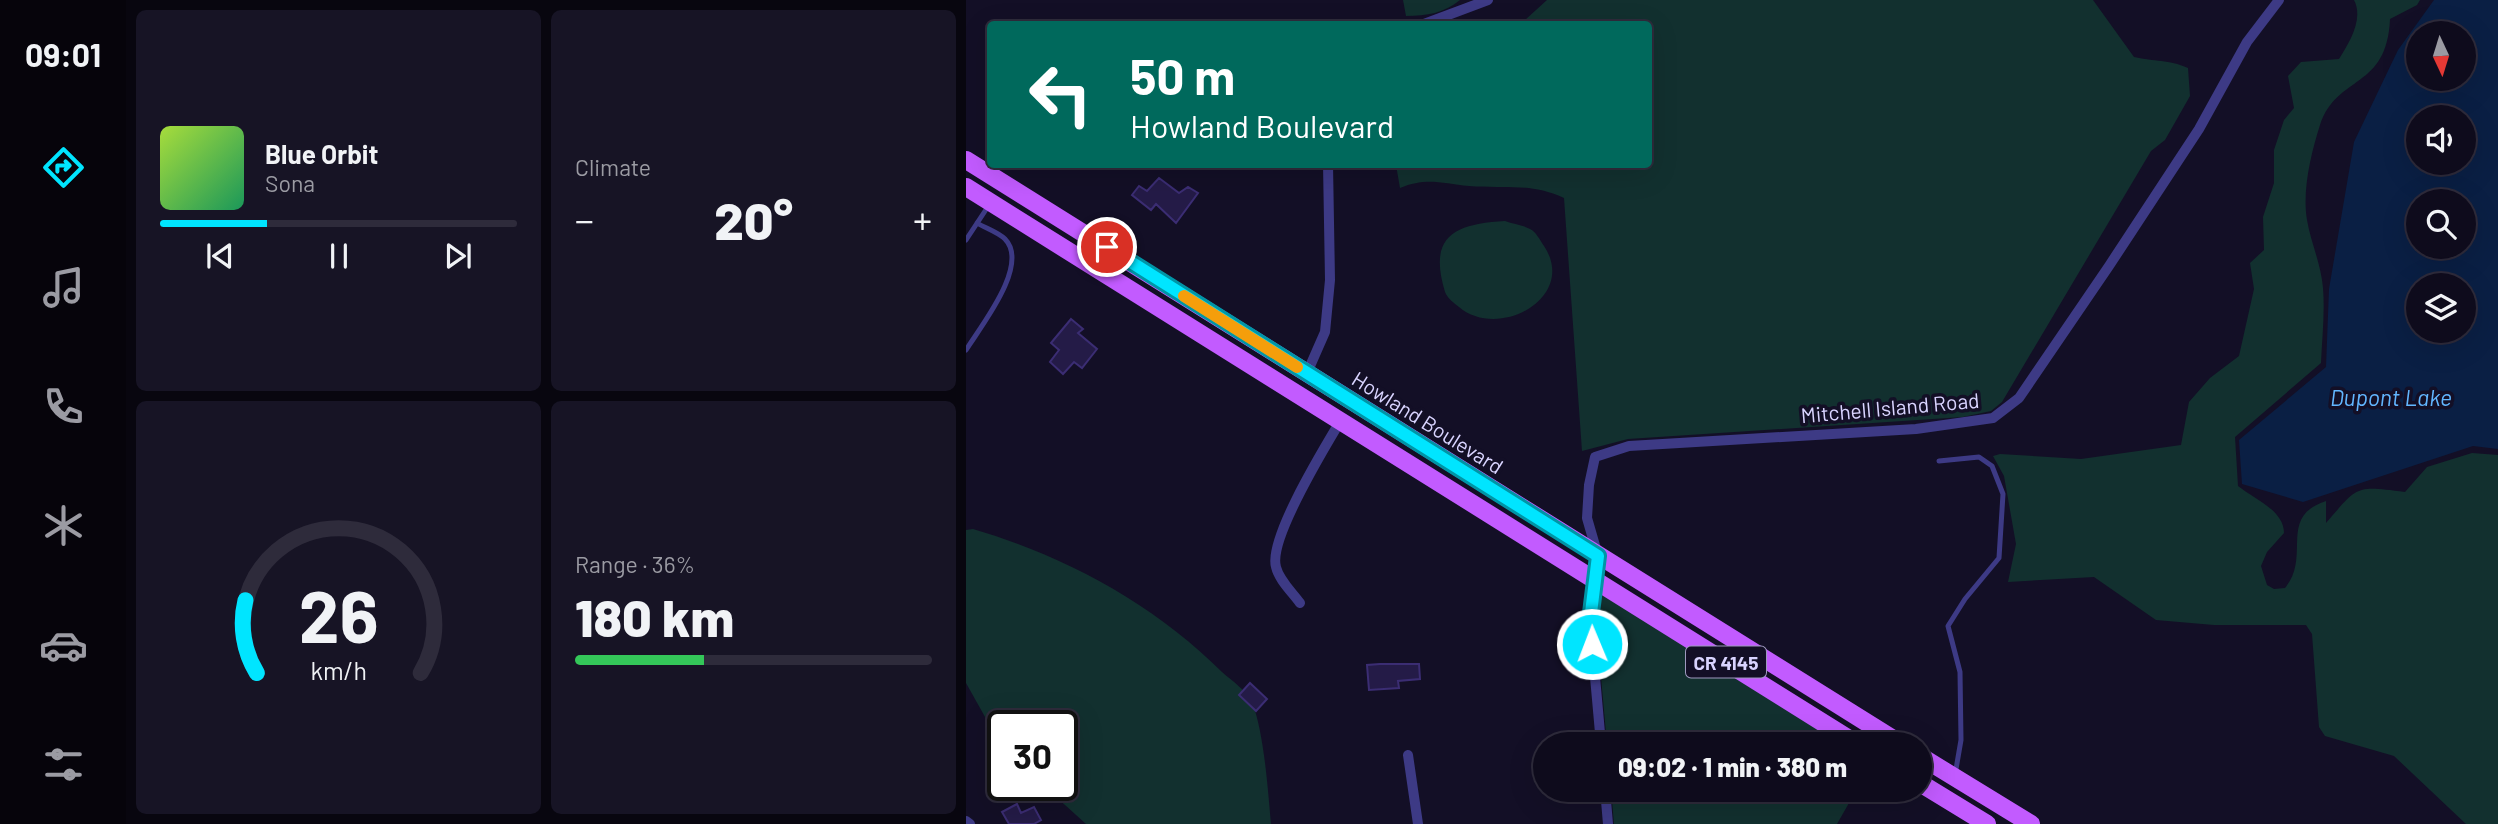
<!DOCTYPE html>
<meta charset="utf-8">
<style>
:root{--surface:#0e0b1c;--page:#171425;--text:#f1f3f6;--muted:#9b9ba3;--line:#2e2b3b;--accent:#00e5ff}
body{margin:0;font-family:Barlow,sans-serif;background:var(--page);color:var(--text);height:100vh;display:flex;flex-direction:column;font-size:26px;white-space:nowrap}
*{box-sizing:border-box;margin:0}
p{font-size:23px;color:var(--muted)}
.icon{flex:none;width:38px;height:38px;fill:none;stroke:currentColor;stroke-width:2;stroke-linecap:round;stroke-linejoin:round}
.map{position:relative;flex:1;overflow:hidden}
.details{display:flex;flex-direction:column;gap:10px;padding:10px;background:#08060f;width:840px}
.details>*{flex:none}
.banner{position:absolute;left:21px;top:21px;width:665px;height:147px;border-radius:7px;box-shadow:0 7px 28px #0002,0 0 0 2px var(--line);background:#00695c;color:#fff;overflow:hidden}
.needle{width:46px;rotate:176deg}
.fabs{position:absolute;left:1440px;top:21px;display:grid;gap:14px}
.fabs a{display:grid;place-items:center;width:70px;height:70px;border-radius:50%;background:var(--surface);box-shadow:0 7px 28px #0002,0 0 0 2px var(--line);font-size:35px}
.speed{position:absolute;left:21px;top:710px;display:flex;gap:14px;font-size:35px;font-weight:700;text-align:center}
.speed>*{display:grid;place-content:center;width:91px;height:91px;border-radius:50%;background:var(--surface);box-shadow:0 7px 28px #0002,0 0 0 2px var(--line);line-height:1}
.speed .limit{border:4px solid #111;border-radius:10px;background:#fff;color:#111}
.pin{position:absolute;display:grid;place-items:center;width:60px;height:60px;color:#fff;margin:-30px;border:4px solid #fff;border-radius:50%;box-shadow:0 2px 7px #0007}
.me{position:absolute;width:77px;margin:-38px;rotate:359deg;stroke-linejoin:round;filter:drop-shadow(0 0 5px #0008)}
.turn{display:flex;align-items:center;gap:24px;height:147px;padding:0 28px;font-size:32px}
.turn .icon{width:91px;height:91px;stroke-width:2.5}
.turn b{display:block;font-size:49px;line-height:60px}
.big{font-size:52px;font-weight:800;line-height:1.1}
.details .card{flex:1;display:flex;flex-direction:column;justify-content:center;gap:10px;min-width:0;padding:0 24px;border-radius:10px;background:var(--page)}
.details .dial{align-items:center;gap:0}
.dial svg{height:182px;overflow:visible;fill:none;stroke:var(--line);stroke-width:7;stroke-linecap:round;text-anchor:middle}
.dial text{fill:var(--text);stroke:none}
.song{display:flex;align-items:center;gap:21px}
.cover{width:84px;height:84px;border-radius:10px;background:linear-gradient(135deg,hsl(80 70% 55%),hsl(150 70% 35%))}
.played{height:7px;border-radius:4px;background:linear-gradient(90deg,var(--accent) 30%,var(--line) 30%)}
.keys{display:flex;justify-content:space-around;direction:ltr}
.heat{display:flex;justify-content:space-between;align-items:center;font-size:38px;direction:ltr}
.charge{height:10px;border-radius:5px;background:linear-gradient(90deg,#34c759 36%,var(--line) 0)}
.details .tiles{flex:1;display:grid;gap:10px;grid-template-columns:repeat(2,1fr)}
.trip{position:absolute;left:567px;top:732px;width:399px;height:70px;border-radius:35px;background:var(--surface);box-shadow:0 7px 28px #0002,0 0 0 2px var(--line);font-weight:800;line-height:70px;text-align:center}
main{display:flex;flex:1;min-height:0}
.tab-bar{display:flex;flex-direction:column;width:126px;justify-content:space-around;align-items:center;background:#06040b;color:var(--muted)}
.tab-bar .icon{width:49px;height:49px}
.tab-bar .on{color:var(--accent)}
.tab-bar b{font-size:32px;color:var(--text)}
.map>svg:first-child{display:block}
.green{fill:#12302f}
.water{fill:#0a1f44;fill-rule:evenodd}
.building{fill:#241b47;stroke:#3b2d73;stroke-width:2}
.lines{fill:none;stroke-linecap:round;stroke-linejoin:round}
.lane{stroke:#3d3a85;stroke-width:5}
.street{stroke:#3d3a85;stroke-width:10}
.primary{stroke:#c25bff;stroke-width:18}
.route-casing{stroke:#0095a6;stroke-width:18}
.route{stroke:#00e5ff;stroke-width:12}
.slow{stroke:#f59e0b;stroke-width:12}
.labels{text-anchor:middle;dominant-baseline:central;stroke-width:7;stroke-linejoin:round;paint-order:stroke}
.shield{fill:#130f26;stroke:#9e99be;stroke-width:2}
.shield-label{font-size:19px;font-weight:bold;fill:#d9d4ff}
.street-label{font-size:21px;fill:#d9d4ff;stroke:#130f26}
.water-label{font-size:23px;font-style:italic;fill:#62b6ff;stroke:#130f26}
</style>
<main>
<nav class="tab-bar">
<b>09:01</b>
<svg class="icon on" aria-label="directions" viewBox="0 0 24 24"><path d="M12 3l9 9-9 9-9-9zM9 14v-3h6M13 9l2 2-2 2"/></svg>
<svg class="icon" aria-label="music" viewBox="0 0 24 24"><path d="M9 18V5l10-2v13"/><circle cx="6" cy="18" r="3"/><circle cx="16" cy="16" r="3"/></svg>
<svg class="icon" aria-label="phone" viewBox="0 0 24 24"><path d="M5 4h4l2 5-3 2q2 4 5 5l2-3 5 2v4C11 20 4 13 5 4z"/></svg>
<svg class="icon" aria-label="climate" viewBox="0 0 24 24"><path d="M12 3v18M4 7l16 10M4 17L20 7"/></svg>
<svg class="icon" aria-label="car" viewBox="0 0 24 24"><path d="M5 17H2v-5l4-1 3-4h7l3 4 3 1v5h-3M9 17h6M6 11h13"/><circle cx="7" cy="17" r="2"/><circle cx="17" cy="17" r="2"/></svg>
<svg class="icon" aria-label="filters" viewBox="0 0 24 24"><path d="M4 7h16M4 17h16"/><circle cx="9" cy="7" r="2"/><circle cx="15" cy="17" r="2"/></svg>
</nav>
<section class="details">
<div class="tiles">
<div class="card">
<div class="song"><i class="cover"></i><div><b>Blue Orbit</b><p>Sona</p></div></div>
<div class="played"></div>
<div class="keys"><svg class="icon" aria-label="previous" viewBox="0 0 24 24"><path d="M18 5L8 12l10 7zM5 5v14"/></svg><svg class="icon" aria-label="pause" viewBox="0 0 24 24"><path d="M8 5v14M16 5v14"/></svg><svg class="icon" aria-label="next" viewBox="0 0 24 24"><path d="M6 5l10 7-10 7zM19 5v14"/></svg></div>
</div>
<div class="card"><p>Climate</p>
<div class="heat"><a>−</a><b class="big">20°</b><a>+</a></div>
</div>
<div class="card dial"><svg viewBox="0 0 100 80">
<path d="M14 69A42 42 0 1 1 86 69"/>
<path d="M14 69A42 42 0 0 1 9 37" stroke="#00e5ff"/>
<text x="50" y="56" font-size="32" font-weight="700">26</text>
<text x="50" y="72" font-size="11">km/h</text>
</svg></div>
<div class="card"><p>Range · 36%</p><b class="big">180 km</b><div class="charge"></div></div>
</div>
</section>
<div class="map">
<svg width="1532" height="824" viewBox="0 0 1532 824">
<rect width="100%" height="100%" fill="#130f26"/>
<path class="green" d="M437 0H494C478 13 461 16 440 16Z
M581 0H1127L1168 57C1189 62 1202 59 1222 68L1224 96 1199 140 1185 151 1036 402 1025 411 997 417 662 439 616 451 598 198C562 182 540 189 503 186 476 183 459 177 434 188L430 165 682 164V24H545L559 20Z
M1388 0H1454L1451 5 1424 19C1421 90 1371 74 1354 125 1345 153 1336 191 1341 220 1345 243 1355 264 1357 288 1359 313 1356 339 1355 363L1269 437 1272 486C1288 499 1318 510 1318 533L1301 552 1295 566 1301 585 1308 589 1319 588C1346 556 1311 517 1360 501V523C1393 485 1389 486 1439 492L1461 467 1506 453 1532 455V824H1500L1428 756 1359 736 1353 727 1346 634 1340 625H1248L1190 620 1128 577 1042 582 1050 544 1038 476 1027 456 1034 454 1115 459 1215 445 1223 402 1244 378 1273 356 1288 289 1284 263 1298 250 1297 217 1308 183V150L1318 120 1328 108 1322 76 1335 62 1373 59C1383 43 1398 19 1388 0Z
M539 221C547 224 557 225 564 229 570 232 574 240 578 246 612 297 533 341 493 307 488 303 482 299 479 292 462 236 488 224 539 221Z
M7 529C99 556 188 604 256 672 265 680 281 691 286 702 298 732 302 791 305 824H120L78 786H96V726H37V749L0 683V530Z
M634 591 879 744H641L630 621Z
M645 789H891L871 824H648Z"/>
<path class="water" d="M1468 0H1532V449L1507 446 1337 502 1276 484 1273 440 1360 367 1363 289 1388 142 1432 50ZM1452 33H1498V79H1452ZM1452 117H1498V163H1452ZM1452 201H1498V247H1452ZM1452 285H1498V331H1452Z"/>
<path class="building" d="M193 178 213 193 222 187 232 193 210 223 190 204 185 210 166 195 173 186 181 191Z
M105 319 117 329 112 333 131 349 116 368 108 362 97 374 84 362 93 350 85 343Z
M414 664H453L454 679 432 681 433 688 403 690 401 665Z
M284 683 301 699 290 711 273 695Z
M51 804 55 813 68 807 75 820 68 824H43L36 812Z"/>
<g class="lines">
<path class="lane" d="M0 240 23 205
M0 350C15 326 64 265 39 239 32 232 19 228 11 223
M973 461 1013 457 1026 466 1037 494 1033 558 999 599 982 626 994 672 995 740 989 775"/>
<path class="street" d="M458 24 522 0
M341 373 359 332 364 280 362 164
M334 603C326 592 313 580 310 567 302 539 359 447 375 420
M635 744 624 621 632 556 621 518 623 485 629 457 663 446 950 429 1027 418 1053 398 1143 266 1233 129 1281 42 1313 0
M442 755 452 824
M639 789 642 824
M0 821 4 824"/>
<path class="primary" d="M0 160 935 744
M0 187 891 744
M954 756 1065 824
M954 783 1021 824"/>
</g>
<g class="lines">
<g class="route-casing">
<path id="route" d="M141 247 632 556 624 621 626 644"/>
</g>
<use href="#route" class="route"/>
<path class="slow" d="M218 296 331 367"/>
</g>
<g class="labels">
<rect class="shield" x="720" y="646.5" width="80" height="31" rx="5"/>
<g class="shield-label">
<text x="760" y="662">CR 4145</text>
</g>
<g class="street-label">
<text transform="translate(924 407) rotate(-5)">Mitchell Island Road</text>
<text transform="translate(462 422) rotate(32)">Howland Boulevard</text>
</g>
<g class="water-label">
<text x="1425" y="397">Dupont Lake</text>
</g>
</g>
</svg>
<div class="fabs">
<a><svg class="needle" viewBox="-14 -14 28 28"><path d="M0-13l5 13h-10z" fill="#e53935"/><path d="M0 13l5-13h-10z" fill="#9b9ba3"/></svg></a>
<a><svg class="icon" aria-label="sound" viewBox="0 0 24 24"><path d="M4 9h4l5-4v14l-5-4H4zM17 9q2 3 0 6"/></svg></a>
<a><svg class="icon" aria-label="search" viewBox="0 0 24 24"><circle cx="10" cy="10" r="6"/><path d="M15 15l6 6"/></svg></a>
<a><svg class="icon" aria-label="layers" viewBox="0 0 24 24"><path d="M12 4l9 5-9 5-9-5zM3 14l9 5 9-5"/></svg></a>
</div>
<div class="speed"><div class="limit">30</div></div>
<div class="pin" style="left:141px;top:247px;background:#d93025"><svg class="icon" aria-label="arrive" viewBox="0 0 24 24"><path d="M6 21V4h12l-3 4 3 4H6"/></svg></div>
<svg class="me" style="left:626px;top:644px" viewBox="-20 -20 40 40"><circle r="17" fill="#00e5ff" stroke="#fff" stroke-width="3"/><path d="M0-11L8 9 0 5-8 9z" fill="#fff"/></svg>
<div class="trip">09:02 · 1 min · 380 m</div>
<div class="banner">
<div class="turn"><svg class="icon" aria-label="left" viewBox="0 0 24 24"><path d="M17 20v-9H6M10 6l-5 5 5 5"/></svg><div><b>50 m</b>Howland Boulevard</div></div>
</div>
</div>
</main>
